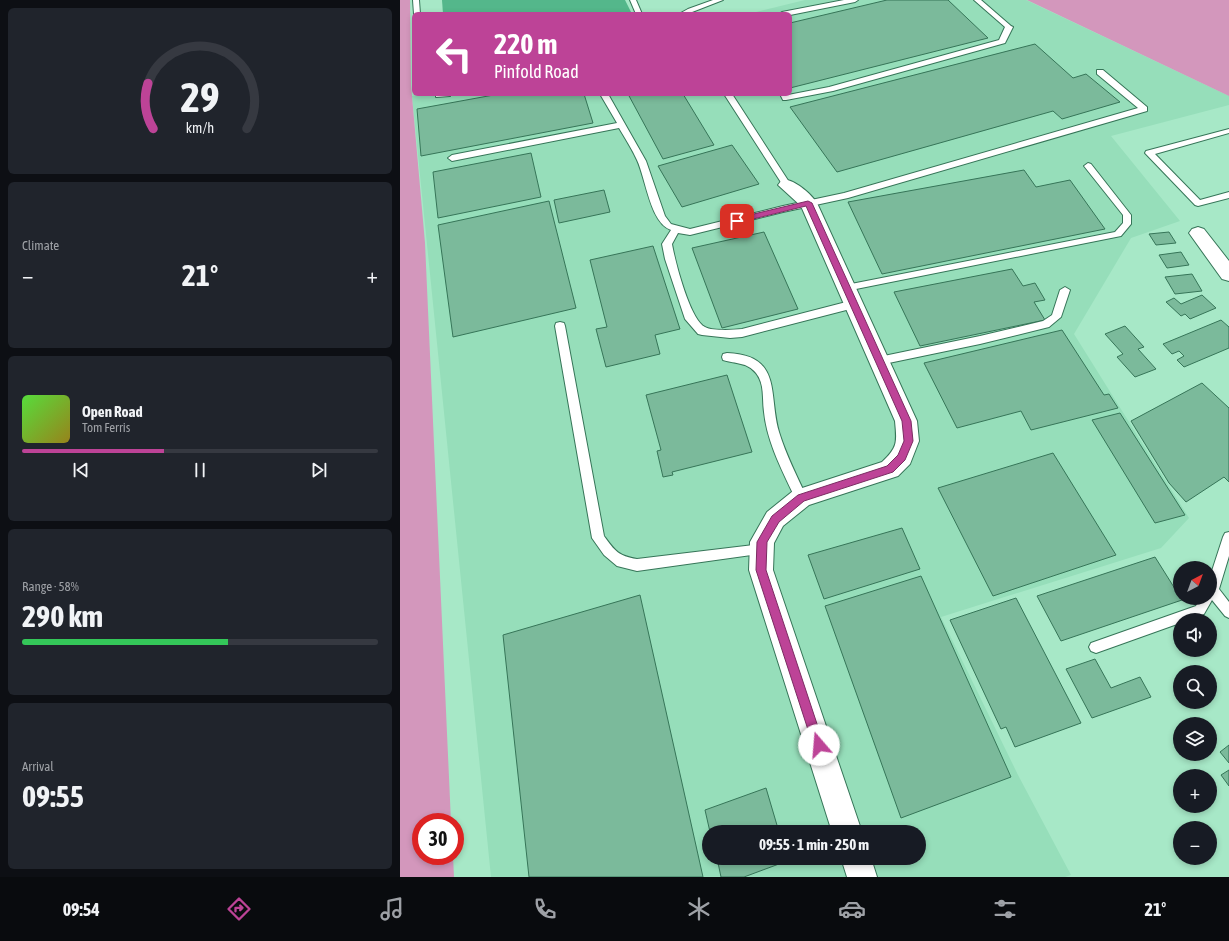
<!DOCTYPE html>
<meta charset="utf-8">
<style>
:root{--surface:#171b24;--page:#20242c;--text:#f1f3f6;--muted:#9ea1a6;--line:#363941;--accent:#bd4397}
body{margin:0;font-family:"Asap Condensed",sans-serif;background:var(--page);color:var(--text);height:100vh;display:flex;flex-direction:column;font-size:15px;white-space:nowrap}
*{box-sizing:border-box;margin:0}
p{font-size:13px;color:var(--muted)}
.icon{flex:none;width:22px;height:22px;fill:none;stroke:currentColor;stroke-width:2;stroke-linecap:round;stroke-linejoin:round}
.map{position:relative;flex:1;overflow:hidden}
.sheet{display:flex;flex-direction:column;gap:8px;padding:8px;background:#0d0f14;width:400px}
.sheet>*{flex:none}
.banner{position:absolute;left:12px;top:12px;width:380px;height:84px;border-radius:6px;box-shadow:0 2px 6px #0003;background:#bd4397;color:#fff;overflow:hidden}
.needle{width:26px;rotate:41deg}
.buttons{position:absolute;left:773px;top:561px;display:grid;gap:8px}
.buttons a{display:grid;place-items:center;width:44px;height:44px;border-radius:50%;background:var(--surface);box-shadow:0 2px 6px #0003;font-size:20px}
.speed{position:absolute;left:12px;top:813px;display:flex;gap:8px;font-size:20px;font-weight:700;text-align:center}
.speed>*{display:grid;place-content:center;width:52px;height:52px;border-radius:50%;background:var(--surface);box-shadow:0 2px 6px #0003;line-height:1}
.speed .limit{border:6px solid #d22;background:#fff;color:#111}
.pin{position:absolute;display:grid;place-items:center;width:34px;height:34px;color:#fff;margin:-17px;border-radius:8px;box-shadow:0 2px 6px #0006}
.me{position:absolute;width:44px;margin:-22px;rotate:342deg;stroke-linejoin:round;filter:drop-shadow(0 0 3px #0008)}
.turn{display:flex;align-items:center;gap:14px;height:84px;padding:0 16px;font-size:18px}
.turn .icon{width:52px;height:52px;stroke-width:2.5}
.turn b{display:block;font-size:28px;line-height:34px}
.big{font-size:30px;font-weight:700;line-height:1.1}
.sheet .tile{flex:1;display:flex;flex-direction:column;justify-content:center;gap:6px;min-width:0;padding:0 14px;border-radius:6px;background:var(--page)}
.sheet .dial{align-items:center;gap:0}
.dial svg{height:104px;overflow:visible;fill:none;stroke:var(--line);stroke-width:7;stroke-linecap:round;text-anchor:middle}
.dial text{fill:var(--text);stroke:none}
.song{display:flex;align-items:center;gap:12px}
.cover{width:48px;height:48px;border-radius:6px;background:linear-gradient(135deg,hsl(110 70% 55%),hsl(50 70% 35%))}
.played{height:4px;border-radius:2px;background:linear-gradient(90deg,var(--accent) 40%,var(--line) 40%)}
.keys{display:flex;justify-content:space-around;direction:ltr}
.heat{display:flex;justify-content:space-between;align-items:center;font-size:22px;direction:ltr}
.charge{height:6px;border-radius:3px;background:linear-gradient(90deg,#34c759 58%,var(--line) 0)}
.trip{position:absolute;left:302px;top:825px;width:224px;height:40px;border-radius:20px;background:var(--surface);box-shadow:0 2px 6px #0003;font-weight:700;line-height:40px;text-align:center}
.tab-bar{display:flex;height:64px;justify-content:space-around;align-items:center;background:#090b0e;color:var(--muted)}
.tab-bar .icon{width:28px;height:28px}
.tab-bar .selected{color:var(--accent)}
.tab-bar b{font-size:18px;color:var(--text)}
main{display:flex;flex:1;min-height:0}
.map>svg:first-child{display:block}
.built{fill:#96deba;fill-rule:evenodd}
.green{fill:#d397bc}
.water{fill:#54b78b}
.building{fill:#7bba9b;stroke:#367558}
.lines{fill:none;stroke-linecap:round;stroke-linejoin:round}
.lane-casing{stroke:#367558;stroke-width:2}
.street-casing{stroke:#367558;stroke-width:2}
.lane{fill:#fff;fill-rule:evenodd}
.street{fill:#fff;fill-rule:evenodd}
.route{fill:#bd4397;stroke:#7b2c62}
</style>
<main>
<section class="sheet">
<div class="tile dial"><svg viewBox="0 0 100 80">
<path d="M14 69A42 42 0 1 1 86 69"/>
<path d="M14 69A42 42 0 0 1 10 34" stroke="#bd4397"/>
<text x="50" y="56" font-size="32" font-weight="700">29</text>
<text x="50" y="72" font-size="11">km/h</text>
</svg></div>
<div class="tile"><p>Climate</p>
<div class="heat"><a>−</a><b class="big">21°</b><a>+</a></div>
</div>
<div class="tile">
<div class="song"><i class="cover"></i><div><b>Open Road</b><p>Tom Ferris</p></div></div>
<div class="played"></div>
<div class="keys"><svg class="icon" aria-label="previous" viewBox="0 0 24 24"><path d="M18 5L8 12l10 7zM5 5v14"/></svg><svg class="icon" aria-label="pause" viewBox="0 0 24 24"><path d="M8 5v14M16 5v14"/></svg><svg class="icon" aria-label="next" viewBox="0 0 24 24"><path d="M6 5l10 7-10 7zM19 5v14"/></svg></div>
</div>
<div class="tile"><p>Range · 58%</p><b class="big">290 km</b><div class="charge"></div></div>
<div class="tile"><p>Arrival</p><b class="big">09:55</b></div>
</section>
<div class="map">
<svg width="829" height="877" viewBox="0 0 829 877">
<rect width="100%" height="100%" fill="#a7e8c7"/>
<path class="built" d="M405 0H626L829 96V105L711 136 780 221 731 238 674 334 789 518 761 548 541 617 618 775 671 875 665 877H91L12 96 20 94H390V14H348ZM309 832H519V858H309Z"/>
<path class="green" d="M0 0H10L11 85 25 243 51 822H21V856H53L54 877H0Z
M627 0H829V96Z"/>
<path class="water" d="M42 0H225L232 14H43Z"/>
<path class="building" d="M487 0H548L588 38 390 88V23Z
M635 44 673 78 686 74 720 102 662 119 653 111 437 172 390 107Z
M99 94H184L193 123 21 156 17 109Z
M228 94H283L314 145 263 159Z
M332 145 359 184 282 207 258 166Z
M131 153 141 197 38 218 33 172Z
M624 170 636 187 670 180 705 229 482 274 448 202Z
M204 190 210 212 159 223 154 200Z
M149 201 176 308 53 337 38 225Z
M364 232 398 309 322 328 292 248Z
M769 232 776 243 756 245 749 234Z
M253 246 280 329 255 335 260 354 206 367 196 329 207 327 190 260Z
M781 252 789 265 767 268 759 255Z
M612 269 623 286 635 283 645 300 634 302 645 320 520 346 494 292Z
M792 274 802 291 775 294 765 277Z
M802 295 816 308 790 319 785 314 781 316 766 302 774 298 781 304Z
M821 320 829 327V348L784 367 777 360 784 356 779 351 772 354 763 344Z
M725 326 744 347 738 349 756 369 735 377 717 357 723 354 705 334Z
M662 330 704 395 709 394 718 408 631 430 621 411 557 428 524 363Z
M327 375 352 452 272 472 273 475 263 477 257 451 261 450 246 395Z
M802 383 829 408V482L824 477 786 502 769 483 731 421Z
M720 413 785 515 755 523 692 420Z
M653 453 716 555 593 596 538 488Z
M502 528 520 569 424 599 408 555Z
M755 557 782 600 661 641 637 596Z
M521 576 611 777 501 818 425 606Z
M240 595 303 877H129L103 635Z
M616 598 681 723 615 747 606 727 601 729 550 620Z
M695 659 711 688 740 677 751 697 692 718 666 669Z
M829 745V763L820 752Z
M829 770V786L821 775Z
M366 788 379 832H310L305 810Z
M317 858H386L387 861 344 877H321Z"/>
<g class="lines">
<g class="lane-casing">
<path id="lane" d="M13 0H19L20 14H14Z
M230 0H236L242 14H236Z
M313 0H323L287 14H279L288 9Z
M444 0H458L455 2 390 15 379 14 382 12Z
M574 0H581L611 26 613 27 605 43 433 91 386 100H383L380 94 388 95 429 87 599 40 605 27Z
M697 70H703L747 107V111L448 198 383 212 290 235 278 233 272 244C275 261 290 320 305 327 312 331 333 330 342 329L454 300 459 304 454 308 342 337 330 338 302 335 298 334 285 319 265 259 262 244 271 230C250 223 246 179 237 160 232 149 225 138 219 128L52 161 48 158 52 155 217 123 200 94H208L246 161 265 216 271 224 290 229 383 206 444 193 738 108 697 74Z
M36 94H51L50 96 36 97Z
M324 94H332L391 185 390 187H384Z
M829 129V133L755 154 800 200 829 192V198L798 206 795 205 745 153 746 151Z
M688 163 691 164 731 215V224L721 236 446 291 441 288 446 285 715 232 723 223V215L684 166Z
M665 287 670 290 661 317 649 327 580 344 479 365 475 364 474 361 475 358 479 357 580 336 643 321 652 315 660 290Z
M160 322 164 323 165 326 204 536C215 551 218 556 237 559L362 544 366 545 368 549 366 553 237 571 217 566 204 555 192 538 155 326 156 323Z
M327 353C383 355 368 395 379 432 386 455 397 476 407 498L405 502 401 503 397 502C384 474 367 443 364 412 362 399 365 384 356 373 347 362 336 364 323 360L322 357 323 354Z
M829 532V556L819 589 829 602V618L825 616 812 600 804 614 789 620H780V623L696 653 691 651 689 647 691 643 796 606 800 598H810V577L823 537 825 533Z"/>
</g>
<g class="street-casing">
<path id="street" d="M387 180C397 182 411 194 417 203L517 421 519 441 510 464 498 476 409 505 383 526 374 543 373 570 462 832H432L349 570 350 542 367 512 393 491 482 462C498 447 497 442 495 421L401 206 378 185 381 181Z
M798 227 804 229 829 261V281L822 279 789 233 792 229Z
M441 858H471L477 877H447Z"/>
</g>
<use href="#lane" class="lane"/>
<use href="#street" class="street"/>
</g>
<path class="route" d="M408 201 412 203 511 421 513 441 505 460 493 472 404 501 379 522 367 542 366 570 424 745 423 749 419 750 415 749 413 745 356 570 357 542 372 516 398 495 487 466 498 455 504 441 502 421 406 206 337 223 333 221 337 218Z"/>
</svg>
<div class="buttons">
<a><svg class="needle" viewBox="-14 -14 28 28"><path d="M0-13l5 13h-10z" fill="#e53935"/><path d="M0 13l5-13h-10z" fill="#9ea1a6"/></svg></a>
<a><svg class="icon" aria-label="sound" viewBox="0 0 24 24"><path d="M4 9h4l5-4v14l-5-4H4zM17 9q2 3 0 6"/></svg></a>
<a><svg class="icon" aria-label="search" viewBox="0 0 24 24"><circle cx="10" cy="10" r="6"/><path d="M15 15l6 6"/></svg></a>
<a><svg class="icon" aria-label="layers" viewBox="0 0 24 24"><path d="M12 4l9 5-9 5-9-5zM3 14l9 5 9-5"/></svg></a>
<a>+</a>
<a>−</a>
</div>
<div class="speed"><div class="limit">30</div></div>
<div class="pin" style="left:337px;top:221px;background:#d93025"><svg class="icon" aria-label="arrive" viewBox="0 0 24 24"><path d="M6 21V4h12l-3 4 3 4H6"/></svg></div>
<svg class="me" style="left:419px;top:745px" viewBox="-20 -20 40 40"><circle r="19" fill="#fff"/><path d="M0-13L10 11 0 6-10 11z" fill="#bd4397"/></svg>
<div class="trip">09:55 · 1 min · 250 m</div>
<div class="banner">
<div class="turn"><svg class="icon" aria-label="left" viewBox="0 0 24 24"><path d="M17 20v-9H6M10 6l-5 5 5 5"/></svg><div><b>220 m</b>Pinfold Road</div></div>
</div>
</div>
</main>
<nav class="tab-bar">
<b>09:54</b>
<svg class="icon selected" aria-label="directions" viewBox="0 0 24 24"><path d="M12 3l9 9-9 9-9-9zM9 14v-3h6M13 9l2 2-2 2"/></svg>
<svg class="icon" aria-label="music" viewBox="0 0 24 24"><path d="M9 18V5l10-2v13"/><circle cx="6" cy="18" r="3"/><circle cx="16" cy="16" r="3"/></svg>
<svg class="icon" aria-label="phone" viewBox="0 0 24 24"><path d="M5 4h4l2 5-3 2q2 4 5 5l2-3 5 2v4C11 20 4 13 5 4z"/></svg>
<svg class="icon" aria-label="climate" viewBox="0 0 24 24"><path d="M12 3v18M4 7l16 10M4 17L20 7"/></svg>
<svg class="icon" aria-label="car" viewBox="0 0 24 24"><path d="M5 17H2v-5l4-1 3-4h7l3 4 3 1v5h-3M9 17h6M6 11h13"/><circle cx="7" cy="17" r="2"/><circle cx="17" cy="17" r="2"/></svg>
<svg class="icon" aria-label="filters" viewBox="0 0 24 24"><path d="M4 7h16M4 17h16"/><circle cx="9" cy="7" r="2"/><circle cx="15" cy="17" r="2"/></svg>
<b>21°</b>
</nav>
